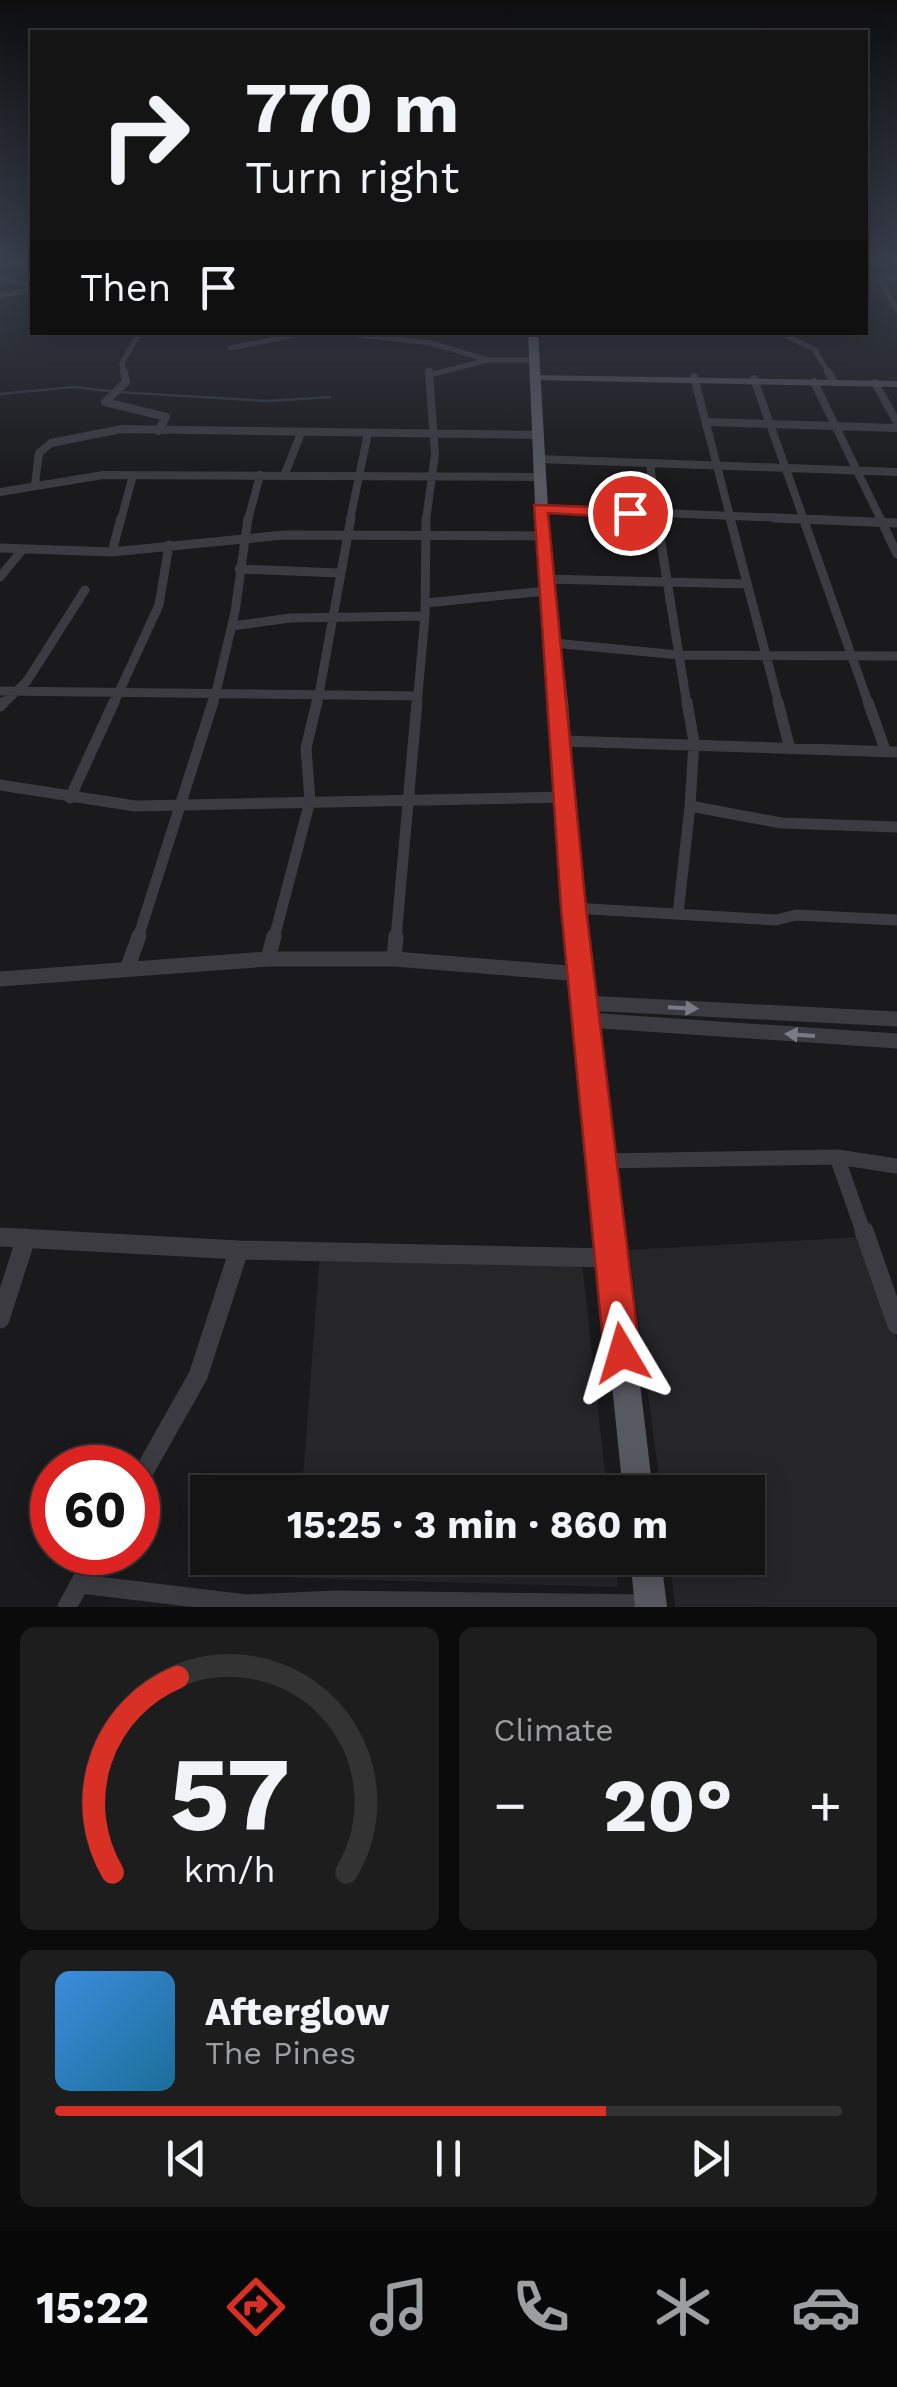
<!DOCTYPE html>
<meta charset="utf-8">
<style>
:root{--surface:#141415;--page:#1d1d1e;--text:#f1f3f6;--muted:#9d9ea0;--line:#333334;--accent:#d93025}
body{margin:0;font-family:"Work Sans",sans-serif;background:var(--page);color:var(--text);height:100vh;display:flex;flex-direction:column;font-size:38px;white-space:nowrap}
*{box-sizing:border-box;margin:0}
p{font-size:32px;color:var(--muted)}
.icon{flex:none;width:55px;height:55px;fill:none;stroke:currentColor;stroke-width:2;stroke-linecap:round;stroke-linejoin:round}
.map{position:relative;height:1607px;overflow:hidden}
.sheet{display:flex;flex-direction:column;gap:20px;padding:20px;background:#0b0b0c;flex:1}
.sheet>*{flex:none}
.guide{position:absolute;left:30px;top:30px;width:838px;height:305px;border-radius:0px;box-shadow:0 5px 25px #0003,0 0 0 2px var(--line);background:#141415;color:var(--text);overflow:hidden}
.speed{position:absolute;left:30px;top:1445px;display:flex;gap:20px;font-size:50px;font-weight:700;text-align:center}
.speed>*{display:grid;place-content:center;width:130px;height:130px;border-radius:50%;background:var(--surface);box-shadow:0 5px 25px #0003,0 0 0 2px var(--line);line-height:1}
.speed .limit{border:15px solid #d22;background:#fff;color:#111}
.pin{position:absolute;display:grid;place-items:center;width:85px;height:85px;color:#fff;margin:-42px;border:5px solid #fff;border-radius:50%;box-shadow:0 2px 10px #0007}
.me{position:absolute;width:110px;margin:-55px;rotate:353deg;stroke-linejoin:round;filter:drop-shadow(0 0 8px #0008)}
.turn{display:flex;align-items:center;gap:35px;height:210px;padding:0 50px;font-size:45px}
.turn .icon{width:130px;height:130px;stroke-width:2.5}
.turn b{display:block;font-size:70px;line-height:85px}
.then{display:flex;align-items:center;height:95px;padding:0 50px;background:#0003;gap:20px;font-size:38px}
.big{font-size:75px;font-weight:700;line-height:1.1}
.sheet .card{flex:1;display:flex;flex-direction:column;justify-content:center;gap:15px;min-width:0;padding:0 35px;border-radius:15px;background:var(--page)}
.sheet .dial{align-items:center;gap:0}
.dial svg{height:260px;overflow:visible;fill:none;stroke:var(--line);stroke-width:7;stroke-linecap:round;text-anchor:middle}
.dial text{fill:var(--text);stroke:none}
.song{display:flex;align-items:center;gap:30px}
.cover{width:120px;height:120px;border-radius:15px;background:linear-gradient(135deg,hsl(210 70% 55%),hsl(200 70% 35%))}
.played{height:10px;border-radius:5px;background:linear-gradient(90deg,var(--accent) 70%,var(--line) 70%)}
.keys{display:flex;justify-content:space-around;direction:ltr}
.heat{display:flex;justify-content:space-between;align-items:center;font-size:55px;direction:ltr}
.sheet .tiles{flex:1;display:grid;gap:20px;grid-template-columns:1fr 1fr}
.card:last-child{grid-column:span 2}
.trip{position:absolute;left:190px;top:1475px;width:575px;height:100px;border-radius:0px;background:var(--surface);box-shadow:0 5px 25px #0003,0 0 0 2px var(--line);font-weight:700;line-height:100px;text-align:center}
.tabs{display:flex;height:160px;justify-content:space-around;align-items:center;background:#080808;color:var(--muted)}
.tabs .icon{width:70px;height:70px}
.tabs .active{color:var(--accent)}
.tabs b{font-size:45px;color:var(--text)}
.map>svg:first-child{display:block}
.built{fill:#262629}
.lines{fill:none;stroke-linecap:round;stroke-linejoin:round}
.stream{stroke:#303740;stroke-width:2.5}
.street-far5{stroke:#3b3b41;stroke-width:5}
.street-far4{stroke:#3b3b41;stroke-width:8}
.street-far3{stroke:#3b3b41;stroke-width:9}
.street-far2{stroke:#3b3b41;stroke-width:11}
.street-far1{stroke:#3b3b41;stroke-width:15}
.street{stroke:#3b3b41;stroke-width:19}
.secondary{fill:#494a51;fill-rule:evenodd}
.primary{fill:#575860;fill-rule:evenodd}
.oneway{fill:#797b84}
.route{fill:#d93025;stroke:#8d1f18;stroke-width:2.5}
</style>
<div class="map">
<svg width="897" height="1607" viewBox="0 0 897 1607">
<rect width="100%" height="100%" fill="#1a1a1c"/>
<path class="built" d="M863 1237 897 1340V1607H675L669 1558H748V1492H661L629 1250Z
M320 1252 582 1262 607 1492H302Z
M297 1558H615L618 1587 295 1578Z"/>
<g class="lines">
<path class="stream" d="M117 392 268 401 330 397
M0 394 74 387 109 391"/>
<path class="street-far5" d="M0 267H32
M0 279 32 285
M865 279 897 278
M875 279 881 281 897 311
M0 296 32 290
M331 332 431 343 488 360H532
M778 332 814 349 830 375
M230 348 311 332
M124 375 122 363 140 332
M429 375 488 360"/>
<path class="street-far4" d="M124 372 126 382 105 402 166 417 158 431
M828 372 834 382
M694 377 731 520
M754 379 804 520
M814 382 881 520
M875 383 897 422
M708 422 897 428
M538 459 897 472
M650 463 657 520
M284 476 301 433
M35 484 39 453 51 443 122 429 538 435
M0 492 103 475 538 477
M540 508 833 520
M121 520 133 475
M248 520 260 475
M350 520 368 433
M426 520 435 454 429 372"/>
<path class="street-far3" d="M657 518 687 705
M730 518 779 705
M774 518 897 523
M803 518 869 705
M880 518 897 554
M0 548 112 552 284 535 543 536
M112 552 121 518
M239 569 339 573
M0 577 23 549
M545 579 747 584
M426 603 546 591
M232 626 290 618 425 616
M553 643 679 655 897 656
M0 691 416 696
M2 705 27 681 85 590
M113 705 159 605 169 545
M213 705 235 612 248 518
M317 705 351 518
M417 705 425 616 426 518"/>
<path class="street-far2" d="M687 702 694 742 690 806 781 823 897 827
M778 702 790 749
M868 702 886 752
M0 706 4 702
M563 741 897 752
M0 785 135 806 567 797
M70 798 114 702
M573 908 776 920 796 915 897 920
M678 914 690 806
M138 938 213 702
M274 938 310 801 306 748 317 702
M396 938 417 702"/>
<path class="street-far1" d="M268 959 274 936
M394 959 396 936
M127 969 139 936
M0 979 268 959H394L581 974
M586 1003 897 1019
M587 1020 897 1041
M837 1157 864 1234
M602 1161 837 1157 897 1166"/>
<path class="street" d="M864 1231 897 1325
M0 1237 239 1250 610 1258
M0 1319 26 1238
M138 1482 198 1376 239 1250
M81 1584 246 1604 335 1600 647 1604
M67 1607 97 1552"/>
<path class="secondary" d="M530 375 897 381V387L533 380 529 377Z"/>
<path class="primary" d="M528 332H538L552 579 568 702 583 908 653 1492H623L563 908 552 702 538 579Z
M630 1558H661L667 1607H635Z"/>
</g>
<defs><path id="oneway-solid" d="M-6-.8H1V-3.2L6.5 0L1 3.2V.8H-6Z" transform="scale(2.5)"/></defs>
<g class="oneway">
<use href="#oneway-solid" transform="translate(683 1008) rotate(3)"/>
<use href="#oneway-solid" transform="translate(800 1035) rotate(-176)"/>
</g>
<linearGradient id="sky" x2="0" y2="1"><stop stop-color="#0e0e0f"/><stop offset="0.54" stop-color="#383e4b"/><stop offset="1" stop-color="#383e4b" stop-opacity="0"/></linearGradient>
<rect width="897" height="484" fill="url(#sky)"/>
<path class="route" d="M534 505 630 508 637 513 630 518 548 513 586 908 640 1353 635 1366 622 1371 609 1366 604 1353 561 908Z"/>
</svg>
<div class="speed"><div class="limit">60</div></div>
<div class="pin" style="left:630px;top:513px;background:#d93025"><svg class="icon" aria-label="arrive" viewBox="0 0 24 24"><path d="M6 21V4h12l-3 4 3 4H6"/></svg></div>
<svg class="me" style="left:622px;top:1353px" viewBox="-20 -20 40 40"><path d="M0-17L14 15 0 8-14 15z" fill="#d93025" stroke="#fff" stroke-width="4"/></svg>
<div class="trip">15:25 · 3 min · 860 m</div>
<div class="guide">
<div class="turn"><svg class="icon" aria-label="right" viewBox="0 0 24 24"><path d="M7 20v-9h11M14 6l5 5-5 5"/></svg><div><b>770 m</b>Turn right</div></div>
<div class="then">Then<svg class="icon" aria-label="arrive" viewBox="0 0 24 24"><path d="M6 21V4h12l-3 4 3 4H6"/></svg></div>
</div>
</div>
<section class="sheet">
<div class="tiles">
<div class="card dial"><svg viewBox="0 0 100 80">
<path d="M14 69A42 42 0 1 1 86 69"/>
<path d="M14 69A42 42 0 0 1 34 9" stroke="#d93025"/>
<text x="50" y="56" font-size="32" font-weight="700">57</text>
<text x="50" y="72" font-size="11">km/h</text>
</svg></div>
<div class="card"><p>Climate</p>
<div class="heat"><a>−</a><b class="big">20°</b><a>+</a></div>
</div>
<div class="card">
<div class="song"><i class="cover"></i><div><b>Afterglow</b><p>The Pines</p></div></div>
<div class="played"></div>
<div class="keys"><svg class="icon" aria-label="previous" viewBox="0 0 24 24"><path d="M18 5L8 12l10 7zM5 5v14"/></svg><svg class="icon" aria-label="pause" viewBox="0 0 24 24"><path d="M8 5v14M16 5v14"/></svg><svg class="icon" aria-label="next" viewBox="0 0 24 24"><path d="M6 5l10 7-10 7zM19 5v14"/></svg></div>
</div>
</div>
</section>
<nav class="tabs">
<b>15:22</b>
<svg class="icon active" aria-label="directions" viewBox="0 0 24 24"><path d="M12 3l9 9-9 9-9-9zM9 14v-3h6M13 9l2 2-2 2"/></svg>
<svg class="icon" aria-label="music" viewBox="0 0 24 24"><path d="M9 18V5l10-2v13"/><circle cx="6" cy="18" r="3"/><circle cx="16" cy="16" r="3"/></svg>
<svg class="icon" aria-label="phone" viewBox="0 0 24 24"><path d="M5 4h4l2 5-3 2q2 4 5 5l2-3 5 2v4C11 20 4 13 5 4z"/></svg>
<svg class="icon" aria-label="climate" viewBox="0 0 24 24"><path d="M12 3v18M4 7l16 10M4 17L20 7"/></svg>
<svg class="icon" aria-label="car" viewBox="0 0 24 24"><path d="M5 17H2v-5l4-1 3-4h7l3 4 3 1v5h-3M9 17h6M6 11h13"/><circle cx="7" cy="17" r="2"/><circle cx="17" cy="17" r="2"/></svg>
</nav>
